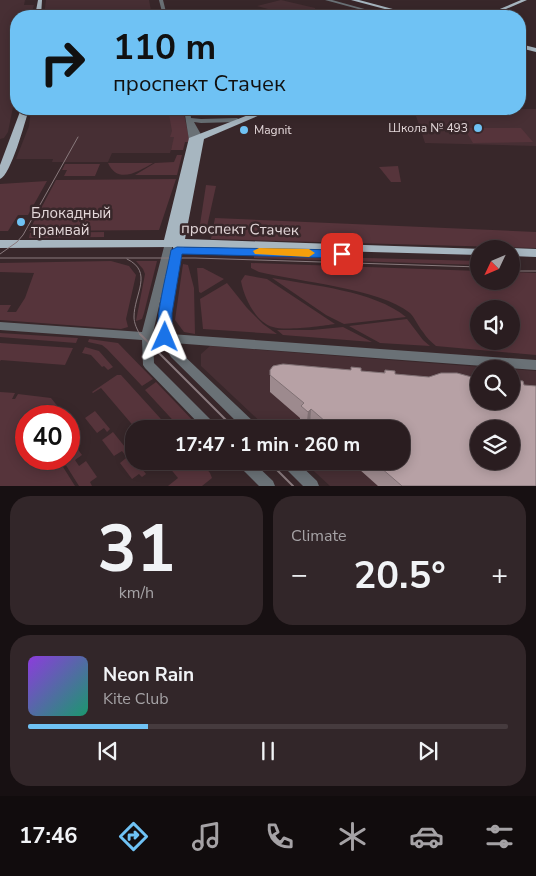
<!DOCTYPE html>
<meta charset="utf-8">
<style>
:root{--surface:#2a1d20;--page:#322629;--text:#f1f3f6;--muted:#a5a2a5;--line:#463b3e;--accent:#6fc2f4}
body{margin:0;font-family:"Nunito Sans",sans-serif;background:var(--page);color:var(--text);height:100vh;display:flex;flex-direction:column;font-size:19px;white-space:nowrap}
*{box-sizing:border-box;margin:0}
p{font-size:16px;color:var(--muted)}
.icon{flex:none;width:28px;height:28px;fill:none;stroke:currentColor;stroke-width:2;stroke-linecap:round;stroke-linejoin:round}
.map{position:relative;height:486px;overflow:hidden}
.drawer{display:flex;flex-direction:column;gap:10px;padding:10px;background:#171012;flex:1}
.drawer>*{flex:none}
.top-card{position:absolute;left:10px;top:10px;width:516px;height:105px;border-radius:20px;box-shadow:0 2px 12px #0003,0 0 0 1px var(--line);background:#6fc2f4;color:#111;overflow:hidden}
.needle{width:32px;rotate:226deg}
.controls{position:absolute;left:470px;top:240px;display:grid;gap:10px}
.controls a{display:grid;place-items:center;width:50px;height:50px;border-radius:50%;background:var(--surface);box-shadow:0 2px 12px #0003,0 0 0 1px var(--line);font-size:25px}
.speed{position:absolute;left:15px;top:405px;display:flex;gap:10px;font-size:25px;font-weight:700;text-align:center}
.speed>*{display:grid;place-content:center;width:65px;height:65px;border-radius:50%;background:var(--surface);box-shadow:0 2px 12px #0003,0 0 0 1px var(--line);line-height:1}
.speed .limit{border:8px solid #d22;background:#fff;color:#111}
.pin{position:absolute;display:grid;place-items:center;width:42px;height:42px;color:#fff;margin:-21px;border-radius:10px;box-shadow:0 2px 8px #0006}
.me{position:absolute;width:55px;margin:-28px;rotate:1deg;stroke-linejoin:round;filter:drop-shadow(0 0 4px #0008)}
.turn{display:flex;align-items:center;gap:18px;height:105px;padding:0 20px;font-size:22px}
.turn .icon{width:65px;height:65px;stroke-width:2.5}
.turn b{display:block;font-size:35px;line-height:42px}
.big{font-size:38px;font-weight:700;line-height:1.1}
.drawer .tile{flex:1;display:flex;flex-direction:column;justify-content:center;gap:8px;min-width:0;padding:0 18px;border-radius:20px;background:var(--page)}
.drawer .dial{align-items:center;gap:0}
.dial b{font-size:65px;line-height:1}
.song{display:flex;align-items:center;gap:15px}
.cover{width:60px;height:60px;border-radius:8px;background:linear-gradient(135deg,hsl(270 70% 55%),hsl(160 70% 35%))}
.played{height:5px;border-radius:2px;background:linear-gradient(90deg,var(--accent) 25%,var(--line) 25%)}
.keys{display:flex;justify-content:space-around;direction:ltr}
.heat{display:flex;justify-content:space-between;align-items:center;font-size:28px;direction:ltr}
.drawer .tiles{flex:1;display:grid;gap:10px;grid-template-columns:1fr 1fr}
.tile:last-child{grid-column:span 2}
.trip{position:absolute;left:125px;top:420px;width:285px;height:50px;border-radius:20px;background:var(--surface);box-shadow:0 2px 12px #0003,0 0 0 1px var(--line);font-weight:700;line-height:50px;text-align:center}
.tabs{display:flex;height:80px;justify-content:space-around;align-items:center;background:#110c0d;color:var(--muted)}
.tabs .icon{width:35px;height:35px}
.tabs .active{color:var(--accent)}
.tabs b{font-size:22px;color:var(--text)}
.map>svg:first-child{display:block}
.built{fill:#472f34;fill-rule:evenodd}
.green{fill:#56343b;fill-rule:evenodd}
.lines{fill:none;stroke-linecap:round;stroke-linejoin:round}
.minor{fill:#6a7176;fill-rule:evenodd}
.major{fill:#a7b6c0;fill-rule:evenodd}
.tram-far1{stroke:#897a7d;stroke-width:1}
.tram{stroke:#897a7d;stroke-width:2}
.wall{fill:#9d8a8e}
.shaded-wall{fill:#807174}
.building{fill:#b7a1a5;stroke:#807174;fill-rule:evenodd}
.route{fill:#1a73e8;stroke:#114b97}
.slow{fill:#f59e0b}
.poi-dot{fill:#6fc2f4;stroke:#38272a;stroke-width:2}
.labels{text-anchor:middle;dominant-baseline:central;stroke-width:5;stroke-linejoin:round;paint-order:stroke}
.far-poi-label{font-size:12px;fill:#e3d7d9;stroke:#38272a;text-anchor:end}
.poi-label{font-size:15px;fill:#e3d7d9;stroke:#38272a;text-anchor:start}
.street-label{font-size:15px;fill:#e3d7d9;stroke:#38272a}
</style>
<div class="map">
<svg width="536" height="486" viewBox="0 0 536 486">
<rect width="100%" height="100%" fill="#38272a"/>
<path class="built" d="M0 0H25L24 5H34L31 16H16V92L8 132 4 138 0 139Z
M46 0H149L152 16H44Z
M281 0 315 8V12L324 16H282L286 14 257 6Z
M31 109H168L175 137 170 153H112L108 162H52L53 159H16L29 126Z
M445 109 447 111 453 109H536V146L425 143 415 113 422 110Z
M210 346 507 369H479V401H511V369L536 371V486H330L303 461H401V429H268L201 366V354ZM479 429H511V461H479Z"/>
<path class="green" d="M168 109H183L189 138 188 142H185L183 150H171L174 137H170L172 131Z
M464 128H521L533 142 473 143Z
M177 155H182L177 175H135L155 163 174 162Z
M108 163H153C139 171 118 185 108 163Z
M65 164H100L95 176H64L67 170H62Z
M398 166 401 182H391L379 167Z
M176 179 159 230 29 231 56 180Z
M47 181 28 215H18L8 231H0V184Z
M206 185 216 186 206 231H199Z
M215 218 536 232V248L211 239Z
M104 232V237L29 238 30 233Z
M254 255 479 261V265L254 258Z
M111 261 129 266 136 275 126 319 128 327 121 329 0 320V305H11L7 312H16L25 298 34 273 0 272V263Z
M136 261H157L144 313 142 319 136 321 145 274 143 269Z
M251 263 479 271V281H511V272L536 273V355L436 346C431 342 426 337 423 332 418 326 415 318 410 313 379 288 299 282 259 272L251 268ZM479 309H511V341H479Z
M183 264 188 265 194 288 195 334 184 332 175 320Z
M197 268H203L224 279 201 293 199 292Z
M245 275 267 279 335 324C322 326 285 331 273 327 255 322 244 297 241 281Z
M272 278C311 285 375 291 406 317L344 324 326 315Z
M227 283 247 308 263 324 277 334 203 329 200 299Z
M407 319 423 340 430 346 380 343 349 326Z
M343 327 372 342 283 335 277 330H312Z
M0 333 78 338 76 343 0 337Z
M89 339 118 343 153 379 142 386 107 349 102 345 88 342Z
M0 343 73 348 65 365 1 360 0 361Z
M85 347 99 351 113 367 108 370 104 366 102 367 91 355 82 353Z
M117 375H121L170 429H136L101 388 93 393 92 392Z
M156 382 201 429H181L145 390Z
M0 392 15 393 12 399H15L18 394 51 398 59 408 51 414 40 415 41 416H26V459H58L75 486H0Z
M95 411 110 429 107 432 104 428 97 433 85 418Z
M113 432 129 452 125 455 122 451 114 456 102 440Z
M69 437 82 455 75 460 79 466 86 461 97 477 90 482 92 486H79L62 459H69Z
M131 454 134 461H136L146 474 142 477 139 474 132 479 120 463Z
M164 461H200L210 473 212 478 202 486H168L178 478Z"/>
<g class="lines">
<path class="minor" d="M159 0H163L167 16H163Z
M325 0H332L390 16H384Z
M184 109H190L191 118 201 119 237 118 240 120 237 122 201 123 194 122 203 138 192 142 189 140Z
M169 240 173 243 153 333 159 334C156 306 166 277 173 250L177 247 181 250 170 305V334L536 360V370L173 343 179 351 257 425 259 429H244L171 357 162 342 153 341 154 363 216 425 218 429H204L145 368 143 365 142 340 0 330V322L142 332 165 243Z
M237 461H252L273 481 275 486H259L238 465Z
M281 461H296L317 481 319 486H303L282 465Z"/>
<path class="major" d="M38 0H42L41 16H35Z
M351 0H359L419 16H411Z
M521 0H527L490 16H483Z
M520 44 536 48V52L520 48Z
M21 109H29C25 122 11 175 0 179V165Z
M264 109H274L204 139 185 239 483 249H479V255L193 247H184L182 252H174L173 247 0 248V240H164L189 138Z
M511 248 536 249V257L511 256V249H509Z"/>
<path class="tram-far1" d="M0 254 17 242 23 235 78 137
M0 258H195L479 267
M127 259C154 272 134 294 134 317 134 323 137 330 141 336
M511 271H536"/>
<path class="tram" d="M140 334 235 429
M268 461 293 486"/>
</g>
<path class="wall" d="M351 367 361 371 384 373 385 370 395 374 511 401 512 380 536 486H378L350 461H401V429H313L310 426 306 429 300 423V418L270 392V370H351Z"/>
<path class="shaded-wall" d="M311 409 310 426 306 429 308 412Z"/>
<path class="building" d="M283 364 351 370V367L361 368V371L385 373V370L395 371V374L429 377 441 373H457L479 379V401H511V384H513L512 380 523 381 524 385 536 386V486H402L373 461H401V429H326L322 425 326 422 311 409 308 412 301 406 304 403 270 375V370L273 366ZM479 429H511V461H479Z"/>
<path class="route" d="M177 247 342 250 347 254 342 258 182 254 172 313V337L170 340 165 342 160 340C152 326 168 269 171 250Z"/>
<path class="slow" d="M259 248 309 249 315 253 309 257 255 254 253 251Z"/>
<g class="poi-dot">
<circle cx="478" cy="128" r="5"/>
<circle cx="244" cy="130" r="5"/>
<circle cx="21" cy="222" r="5"/>
</g>
<g class="labels">
<g class="far-poi-label">
<text x="468" y="128">Школа № 493</text>
<text x="254" y="130" text-anchor="start">Magnit</text>
</g>
<g class="poi-label">
<text x="31" y="213">Блокадный<tspan x="31" dy="17">трамвай</tspan></text>
</g>
<g class="street-label">
<text transform="translate(240 229) rotate(1)">проспект Стачек</text>
</g>
</g>
</svg>
<div class="controls">
<a><svg class="needle" viewBox="-14 -14 28 28"><path d="M0-13l5 13h-10z" fill="#e53935"/><path d="M0 13l5-13h-10z" fill="#a5a2a5"/></svg></a>
<a><svg class="icon" aria-label="sound" viewBox="0 0 24 24"><path d="M4 9h4l5-4v14l-5-4H4zM17 9q2 3 0 6"/></svg></a>
<a><svg class="icon" aria-label="search" viewBox="0 0 24 24"><circle cx="10" cy="10" r="6"/><path d="M15 15l6 6"/></svg></a>
<a><svg class="icon" aria-label="layers" viewBox="0 0 24 24"><path d="M12 4l9 5-9 5-9-5zM3 14l9 5 9-5"/></svg></a>
</div>
<div class="speed"><div class="limit">40</div></div>
<div class="pin" style="left:342px;top:254px;background:#d93025"><svg class="icon" aria-label="arrive" viewBox="0 0 24 24"><path d="M6 21V4h12l-3 4 3 4H6"/></svg></div>
<svg class="me" style="left:165px;top:337px" viewBox="-20 -20 40 40"><path d="M0-17L14 15 0 8-14 15z" fill="#1a73e8" stroke="#fff" stroke-width="4"/></svg>
<div class="trip">17:47 · 1 min · 260 m</div>
<div class="top-card">
<div class="turn"><svg class="icon" aria-label="right" viewBox="0 0 24 24"><path d="M7 20v-9h11M14 6l5 5-5 5"/></svg><div><b>110 m</b>проспект Стачек</div></div>
</div>
</div>
<section class="drawer">
<div class="tiles">
<div class="tile dial"><b>31</b><p>km/h</p></div>
<div class="tile"><p>Climate</p>
<div class="heat"><a>−</a><b class="big">20.5°</b><a>+</a></div>
</div>
<div class="tile">
<div class="song"><i class="cover"></i><div><b>Neon Rain</b><p>Kite Club</p></div></div>
<div class="played"></div>
<div class="keys"><svg class="icon" aria-label="previous" viewBox="0 0 24 24"><path d="M18 5L8 12l10 7zM5 5v14"/></svg><svg class="icon" aria-label="pause" viewBox="0 0 24 24"><path d="M8 5v14M16 5v14"/></svg><svg class="icon" aria-label="next" viewBox="0 0 24 24"><path d="M6 5l10 7-10 7zM19 5v14"/></svg></div>
</div>
</div>
</section>
<nav class="tabs">
<b>17:46</b>
<svg class="icon active" aria-label="directions" viewBox="0 0 24 24"><path d="M12 3l9 9-9 9-9-9zM9 14v-3h6M13 9l2 2-2 2"/></svg>
<svg class="icon" aria-label="music" viewBox="0 0 24 24"><path d="M9 18V5l10-2v13"/><circle cx="6" cy="18" r="3"/><circle cx="16" cy="16" r="3"/></svg>
<svg class="icon" aria-label="phone" viewBox="0 0 24 24"><path d="M5 4h4l2 5-3 2q2 4 5 5l2-3 5 2v4C11 20 4 13 5 4z"/></svg>
<svg class="icon" aria-label="climate" viewBox="0 0 24 24"><path d="M12 3v18M4 7l16 10M4 17L20 7"/></svg>
<svg class="icon" aria-label="car" viewBox="0 0 24 24"><path d="M5 17H2v-5l4-1 3-4h7l3 4 3 1v5h-3M9 17h6M6 11h13"/><circle cx="7" cy="17" r="2"/><circle cx="17" cy="17" r="2"/></svg>
<svg class="icon" aria-label="filters" viewBox="0 0 24 24"><path d="M4 7h16M4 17h16"/><circle cx="9" cy="7" r="2"/><circle cx="15" cy="17" r="2"/></svg>
</nav>
